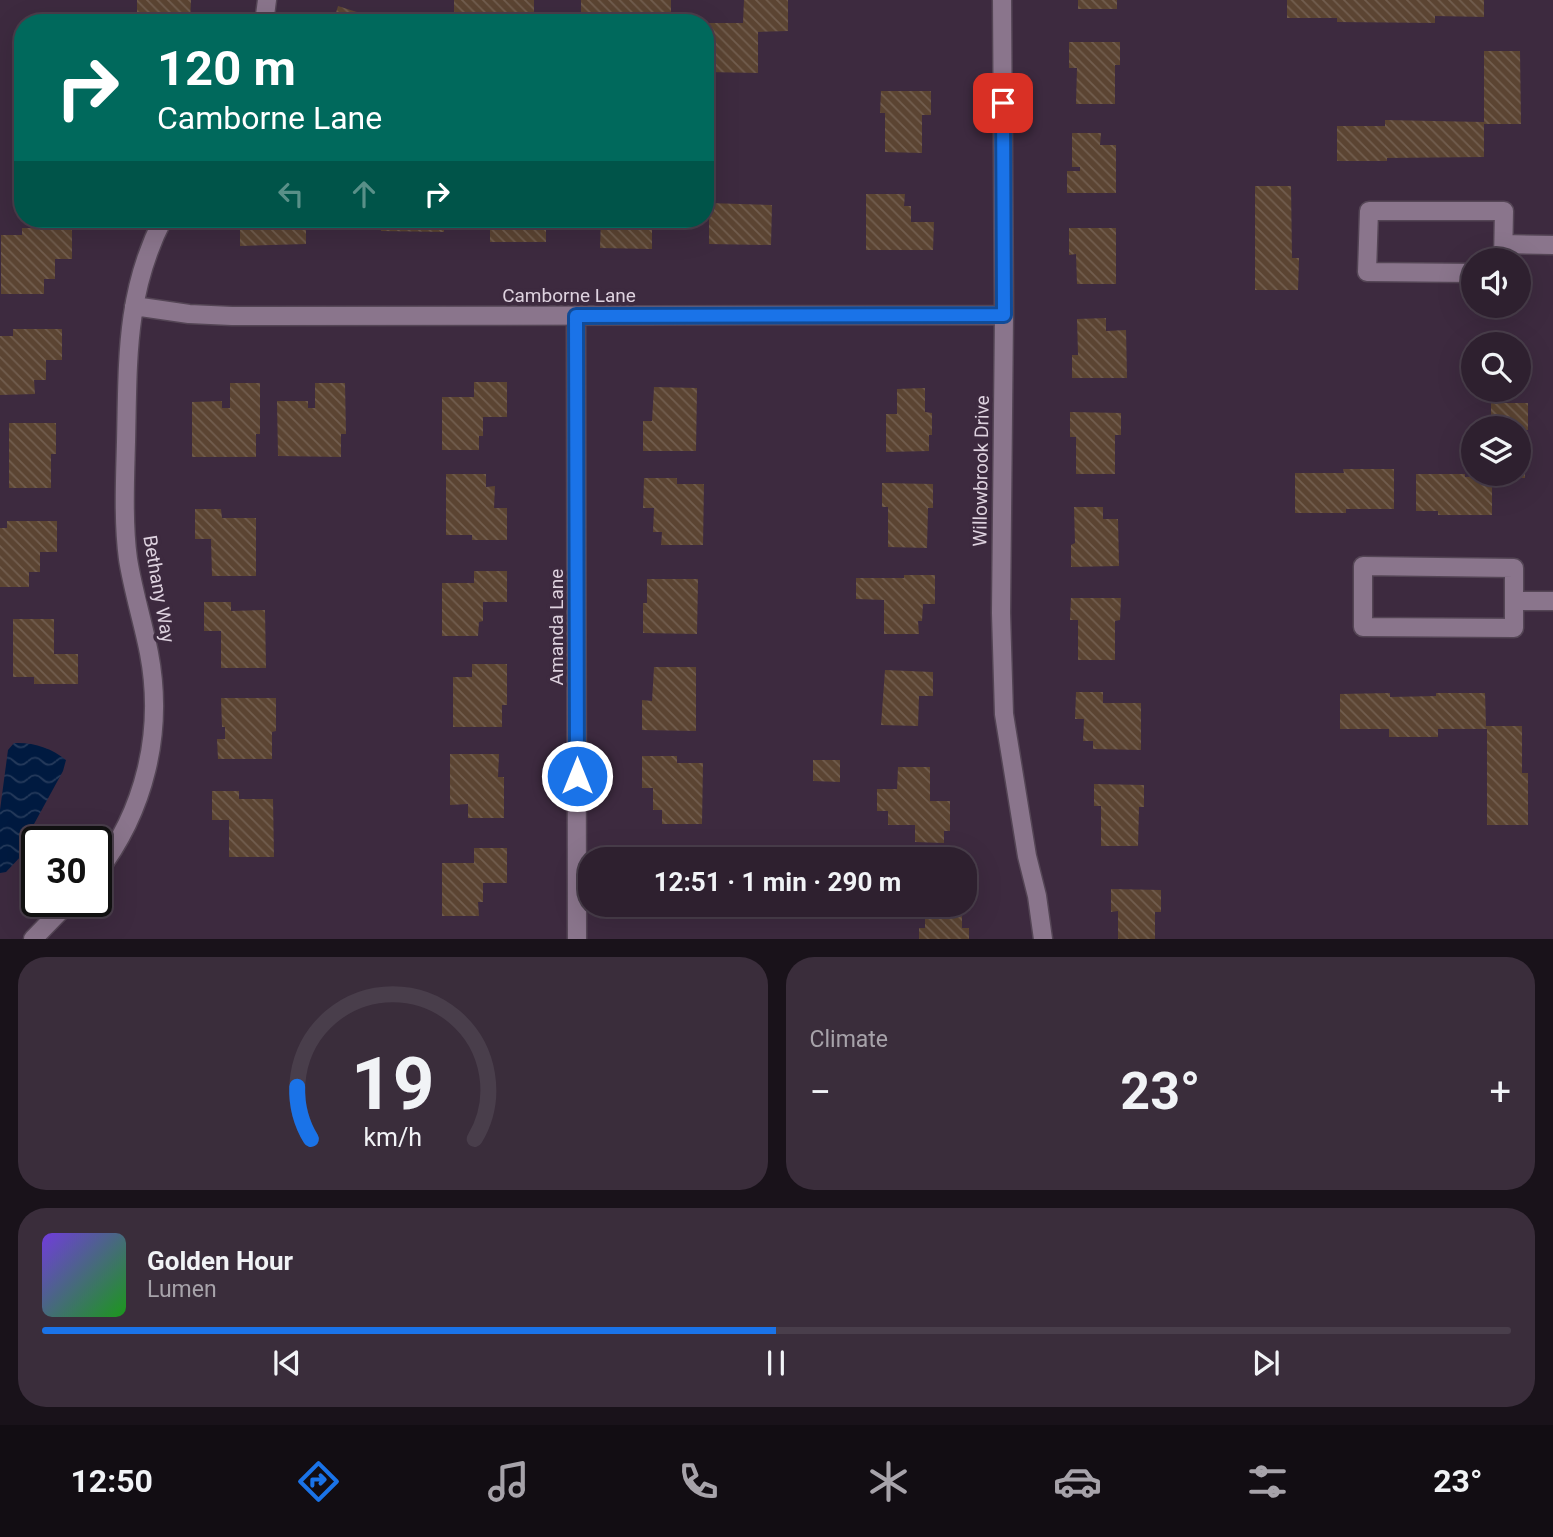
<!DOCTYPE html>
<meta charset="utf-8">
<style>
:root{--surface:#2e202f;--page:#3a2d3b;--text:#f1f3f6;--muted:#a7a3aa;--line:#493e4b;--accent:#1a73e8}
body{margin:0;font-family:Roboto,sans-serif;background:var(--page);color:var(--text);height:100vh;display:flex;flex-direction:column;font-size:26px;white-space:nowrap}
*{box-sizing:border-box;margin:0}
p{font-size:23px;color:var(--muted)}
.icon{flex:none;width:38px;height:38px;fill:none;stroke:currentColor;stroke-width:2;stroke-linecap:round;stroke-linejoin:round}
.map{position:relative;height:939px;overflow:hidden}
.details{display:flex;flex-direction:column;gap:18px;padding:18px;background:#19121a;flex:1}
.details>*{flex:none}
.banner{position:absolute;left:14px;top:14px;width:700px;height:214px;border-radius:28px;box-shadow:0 7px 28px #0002,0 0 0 2px var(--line);background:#00695c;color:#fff;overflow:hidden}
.buttons{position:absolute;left:1461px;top:248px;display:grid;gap:14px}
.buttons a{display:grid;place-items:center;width:70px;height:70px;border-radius:50%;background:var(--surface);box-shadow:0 7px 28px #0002,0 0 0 2px var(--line);font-size:35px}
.speed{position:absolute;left:21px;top:826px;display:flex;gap:14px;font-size:35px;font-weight:700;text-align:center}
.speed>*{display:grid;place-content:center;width:91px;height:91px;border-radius:50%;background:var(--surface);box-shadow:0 7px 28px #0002,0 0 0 2px var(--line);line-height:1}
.speed .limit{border:4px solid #111;border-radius:10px;background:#fff;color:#111}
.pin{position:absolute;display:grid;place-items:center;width:60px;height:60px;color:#fff;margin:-30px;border-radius:14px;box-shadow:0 4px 10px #0006}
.me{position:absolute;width:77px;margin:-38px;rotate:0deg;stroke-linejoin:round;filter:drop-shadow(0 0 5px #0008)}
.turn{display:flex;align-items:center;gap:24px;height:147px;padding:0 28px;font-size:32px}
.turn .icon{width:91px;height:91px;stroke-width:2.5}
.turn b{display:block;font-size:49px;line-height:60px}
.lanes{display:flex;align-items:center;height:66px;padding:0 28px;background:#0003;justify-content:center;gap:35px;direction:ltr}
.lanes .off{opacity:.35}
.big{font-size:52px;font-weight:700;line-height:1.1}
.details .tile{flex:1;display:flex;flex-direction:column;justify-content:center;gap:10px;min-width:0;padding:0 24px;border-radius:28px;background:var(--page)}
.details .dial{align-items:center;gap:0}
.dial svg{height:182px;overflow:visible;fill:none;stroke:var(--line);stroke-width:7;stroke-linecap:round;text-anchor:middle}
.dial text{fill:var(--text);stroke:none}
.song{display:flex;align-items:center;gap:21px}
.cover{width:84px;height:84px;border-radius:10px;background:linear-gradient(135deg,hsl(260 70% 55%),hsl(120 70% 35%))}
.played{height:7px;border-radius:4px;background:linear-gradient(90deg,var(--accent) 50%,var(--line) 50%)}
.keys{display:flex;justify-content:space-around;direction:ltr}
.heat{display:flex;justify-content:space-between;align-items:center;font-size:38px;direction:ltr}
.details .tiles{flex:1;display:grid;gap:18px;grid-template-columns:1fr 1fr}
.tile:last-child{grid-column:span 2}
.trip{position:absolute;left:578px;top:847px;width:399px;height:70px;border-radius:28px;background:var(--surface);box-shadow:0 7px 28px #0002,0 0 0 2px var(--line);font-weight:700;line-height:70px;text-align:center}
.dock{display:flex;height:112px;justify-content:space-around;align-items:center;background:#120d13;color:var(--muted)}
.dock .icon{width:49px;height:49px}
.dock .on{color:var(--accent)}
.dock b{font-size:32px;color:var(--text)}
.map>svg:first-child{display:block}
.water{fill:url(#water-waves)}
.building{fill:url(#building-back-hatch)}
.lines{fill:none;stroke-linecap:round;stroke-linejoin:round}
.minor-casing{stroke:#544555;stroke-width:21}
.minor{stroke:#8a758c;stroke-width:18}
.route-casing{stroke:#114b97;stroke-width:18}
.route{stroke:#1a73e8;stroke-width:12}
.labels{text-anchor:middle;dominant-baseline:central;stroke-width:7;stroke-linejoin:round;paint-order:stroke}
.street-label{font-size:19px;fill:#ded2df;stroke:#3d2a3f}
</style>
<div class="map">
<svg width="1553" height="939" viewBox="0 0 1553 939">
<defs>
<pattern id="water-waves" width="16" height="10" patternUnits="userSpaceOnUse" patternTransform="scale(1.75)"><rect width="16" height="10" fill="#001a40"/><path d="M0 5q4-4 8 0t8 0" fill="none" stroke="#253a5b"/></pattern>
<pattern id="building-back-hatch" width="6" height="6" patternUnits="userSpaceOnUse" patternTransform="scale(1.75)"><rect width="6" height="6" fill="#5b4432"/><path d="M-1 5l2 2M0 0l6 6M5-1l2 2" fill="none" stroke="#725e4f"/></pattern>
</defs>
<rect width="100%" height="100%" fill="#3d2a3f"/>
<path class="water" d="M14 743C33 742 52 748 66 760L63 771 34 824 23 854 6 872 0 873V810L8 750Z"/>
<path class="building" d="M137 0H191L190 23H137Z
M454 0H534V23H454Z
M581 0H671V23H581Z
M744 0H788V31L758 32V73L706 72V23H743Z
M1078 0H1117V9H1078Z
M1287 0H1484V17L1435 16V23L1337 22V18H1287Z
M338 6 366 15 365 20 373 23H333Z
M1069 42H1120V65H1115V104H1076L1077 68H1069Z
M1484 51H1520L1521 124H1484V157L1387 158V161H1337V126H1385V120L1484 122Z
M881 91H931V115H922V153L885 152V113H880Z
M1072 133H1101L1100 145H1116V193H1067V171H1080V167H1072Z
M1255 186H1291L1292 258H1299L1298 290H1255Z
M866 194H905L904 206H911V222H934L933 250H866Z
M709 203 772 205 771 245 709 244Z
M240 219H311V227H306V244L240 246Z
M382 219H444V232L381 231Z
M490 219H546V242H490Z
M601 219H652V249L600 248Z
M22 228H72V259H55V279H44V294H1V235H22Z
M1069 228H1116V284H1077L1076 254 1069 255Z
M1106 318V331L1126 330 1127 378H1072V355H1078L1077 319Z
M13 329H62V360H46V380H34L35 394 0 395V336H13Z
M474 382H507V417H483V436H479V450H442V397H474Z
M230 383H260V434H256V457H192V402L222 401V408H230Z
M315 383H345L346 434H341V457L278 456 277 401H308V408H315Z
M654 387 697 388 696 451H643V421H652Z
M925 388V412L932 413V435H929V451L886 452V414H897V389Z
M1491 403H1528V430H1525V478H1492V515H1438V511H1416V474H1465V477L1519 474V429H1491Z
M1070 412 1121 413V435H1115V474H1076V437H1070Z
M9 423H56V454H51V488H9Z
M1343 469H1394V509H1346V513H1295V473H1344Z
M446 474H486V487L495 486 494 508H507V540H472V535H446Z
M644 478H677V484H704L703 545H661L662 532H653L654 508H643Z
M882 483 933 484V508H928L927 548 888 547V507H882Z
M1074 507H1103V519H1118L1119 566 1071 567V545L1075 543Z
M195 509H221L222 518H256V576H212L211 539H195Z
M7 521H57V552H40V572H29V587H0V528H7Z
M474 571H507V602H483V621L479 622 478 636H442V583H474Z
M904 575H935V604H923L922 621H918L919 634H884V600L856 599V578H904Z
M647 579H698L697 634 643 633V603H647Z
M1071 598H1121L1120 620 1115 621V660H1078V620H1070Z
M204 602H231V611L265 610 266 668H221V631H204Z
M13 619H54V654H78V684H34V677H13Z
M472 664H507V705H502V727H453V677H472Z
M654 667H696V731L642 730V700L652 701Z
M885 670 933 672V696H919L918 726 881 725Z
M1076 692H1103V703H1141V750L1093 749V741H1083L1084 719H1075Z
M1390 693V697L1436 696V693H1485L1486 726H1522V773H1528V825H1487V729H1438V737H1389V729H1340V694Z
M221 698H276V731L272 732V759H218L217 739H225V727H222Z
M450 754H499L498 777H504V818H468V804L450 805Z
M642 756H677V763H703L702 824H662V810H653V788H642Z
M813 760H840V782L813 781Z
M898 767H930V801H950V831H944V843L915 842V825H888V811H877V789H897Z
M1094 784 1144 785V807H1139L1138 846H1101V806H1094Z
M212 791H239V799H273L274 857H229V820H212Z
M688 845V859H647V846Z
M474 848H507V883H483V902H478L479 916H442V863H474Z
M1111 889 1161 890V912H1155V939H1118V911L1111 912Z
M647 905H696V909L647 910Z
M925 905H962V928H969V939H919V928H925Z"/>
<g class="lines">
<g class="minor-casing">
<path id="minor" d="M1002 0 1004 315 1001 613 1004 714 1027 856 1037 896 1043 939
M264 23 267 0
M1504 244 1553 245
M1474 273 1367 272 1369 211H1504L1503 261
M134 306 189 314 232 316 1004 315
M576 316 577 939
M1363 566 1514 568V628L1363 627Z
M1514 601H1553
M96 874C145 811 164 732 149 653 143 622 133 591 128 559 123 522 125 480 126 442 128 361 125 293 163 219
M33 939 70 901"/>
</g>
<use href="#minor" class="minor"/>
</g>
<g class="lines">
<g class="route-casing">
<path id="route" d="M577 776 576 316 1004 315 1003 103"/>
</g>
<use href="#route" class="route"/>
</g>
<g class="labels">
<g class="street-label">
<text x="569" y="295">Camborne Lane</text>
<text transform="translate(981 471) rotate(-89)">Willowbrook Drive</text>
<text transform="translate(159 589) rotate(80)">Bethany Way</text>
<text transform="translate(556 627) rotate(-90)">Amanda Lane</text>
</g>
</g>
</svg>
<div class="buttons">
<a><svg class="icon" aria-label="sound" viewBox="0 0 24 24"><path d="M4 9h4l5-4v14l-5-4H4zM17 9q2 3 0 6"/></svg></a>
<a><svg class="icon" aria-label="search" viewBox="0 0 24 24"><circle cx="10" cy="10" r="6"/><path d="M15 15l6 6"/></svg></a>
<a><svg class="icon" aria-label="layers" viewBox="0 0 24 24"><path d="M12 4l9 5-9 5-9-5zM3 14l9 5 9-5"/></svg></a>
</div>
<div class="speed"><div class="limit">30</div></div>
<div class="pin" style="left:1003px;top:103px;background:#d93025"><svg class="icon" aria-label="arrive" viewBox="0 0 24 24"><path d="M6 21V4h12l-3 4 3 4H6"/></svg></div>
<svg class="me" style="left:577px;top:776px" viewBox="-20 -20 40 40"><circle r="17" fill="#1a73e8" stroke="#fff" stroke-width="3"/><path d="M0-11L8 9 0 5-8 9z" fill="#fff"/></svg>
<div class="trip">12:51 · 1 min · 290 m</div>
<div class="banner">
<div class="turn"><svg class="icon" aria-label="right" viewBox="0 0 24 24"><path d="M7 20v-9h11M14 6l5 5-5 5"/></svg><div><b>120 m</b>Camborne Lane</div></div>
<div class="lanes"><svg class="icon off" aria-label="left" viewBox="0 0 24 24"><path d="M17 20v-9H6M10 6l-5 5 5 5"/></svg><svg class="icon off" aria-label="ahead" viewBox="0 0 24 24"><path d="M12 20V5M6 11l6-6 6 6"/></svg><svg class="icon" aria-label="right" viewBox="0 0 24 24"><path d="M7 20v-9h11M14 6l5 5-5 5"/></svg></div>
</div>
</div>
<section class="details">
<div class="tiles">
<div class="tile dial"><svg viewBox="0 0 100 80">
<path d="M14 69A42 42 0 1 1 86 69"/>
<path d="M14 69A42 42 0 0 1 8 46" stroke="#1a73e8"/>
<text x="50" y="56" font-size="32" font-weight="700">19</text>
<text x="50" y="72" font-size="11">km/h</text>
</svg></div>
<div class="tile"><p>Climate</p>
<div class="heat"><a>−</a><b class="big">23°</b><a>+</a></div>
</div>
<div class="tile">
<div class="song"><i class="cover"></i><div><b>Golden Hour</b><p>Lumen</p></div></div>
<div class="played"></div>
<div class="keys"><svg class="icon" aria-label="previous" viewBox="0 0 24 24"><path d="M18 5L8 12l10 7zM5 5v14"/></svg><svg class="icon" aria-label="pause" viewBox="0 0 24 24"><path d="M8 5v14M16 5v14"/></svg><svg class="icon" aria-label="next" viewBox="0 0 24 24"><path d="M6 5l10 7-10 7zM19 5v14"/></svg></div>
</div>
</div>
</section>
<nav class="dock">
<b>12:50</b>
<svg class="icon on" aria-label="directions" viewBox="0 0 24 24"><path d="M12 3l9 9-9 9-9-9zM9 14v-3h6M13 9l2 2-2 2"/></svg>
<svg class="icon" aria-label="music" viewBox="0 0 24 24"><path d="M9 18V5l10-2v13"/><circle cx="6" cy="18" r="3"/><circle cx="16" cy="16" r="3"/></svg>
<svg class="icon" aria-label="phone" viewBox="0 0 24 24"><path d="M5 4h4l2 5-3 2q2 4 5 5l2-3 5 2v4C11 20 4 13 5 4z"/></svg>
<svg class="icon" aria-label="climate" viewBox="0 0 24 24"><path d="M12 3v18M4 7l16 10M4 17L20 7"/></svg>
<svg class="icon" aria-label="car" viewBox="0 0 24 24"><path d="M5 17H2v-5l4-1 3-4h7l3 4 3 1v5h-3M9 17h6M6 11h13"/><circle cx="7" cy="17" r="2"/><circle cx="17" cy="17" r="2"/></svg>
<svg class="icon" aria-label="filters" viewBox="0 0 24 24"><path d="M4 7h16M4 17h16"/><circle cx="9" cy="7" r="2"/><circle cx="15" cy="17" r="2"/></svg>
<b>23°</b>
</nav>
